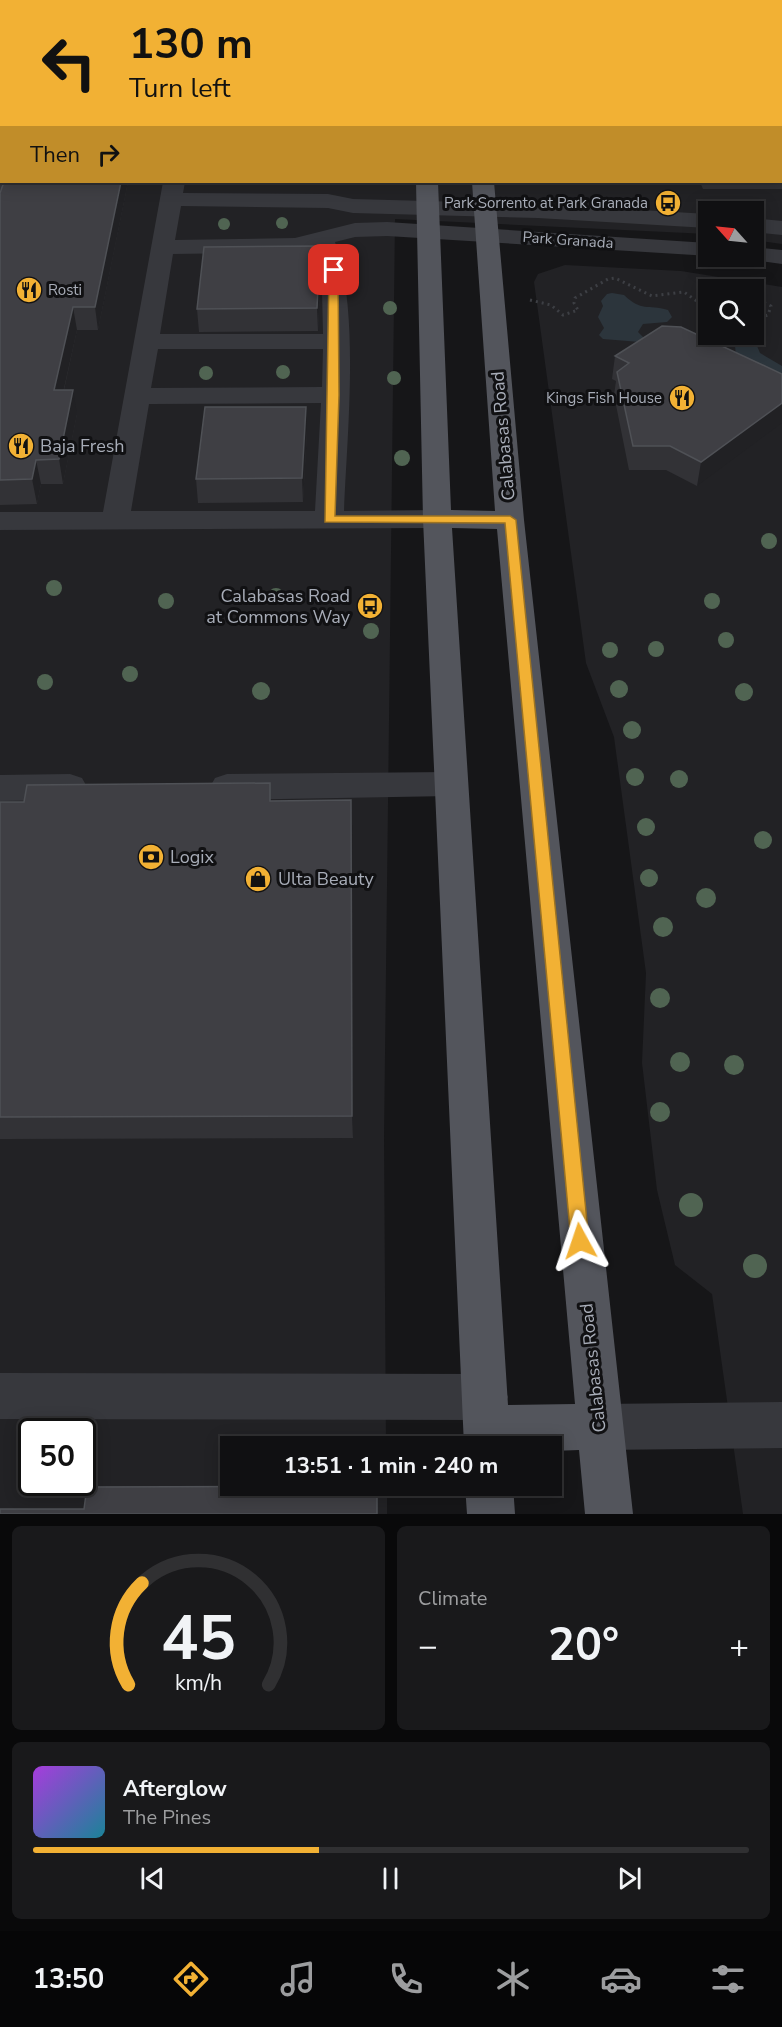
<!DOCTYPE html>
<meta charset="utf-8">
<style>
:root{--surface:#101012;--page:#19191b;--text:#f1f3f6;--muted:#9c9d9f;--line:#303032;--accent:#f2b134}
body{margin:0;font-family:"Nunito Sans",sans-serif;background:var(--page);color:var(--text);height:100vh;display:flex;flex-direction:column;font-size:22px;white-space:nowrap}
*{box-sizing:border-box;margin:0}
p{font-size:20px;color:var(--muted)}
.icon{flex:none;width:33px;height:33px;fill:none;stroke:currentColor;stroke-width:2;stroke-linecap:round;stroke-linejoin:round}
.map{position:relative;height:1514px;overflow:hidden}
.sheet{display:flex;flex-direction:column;gap:12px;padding:12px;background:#09090a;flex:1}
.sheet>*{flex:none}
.hud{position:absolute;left:0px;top:0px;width:783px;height:183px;box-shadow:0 3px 15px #0003,0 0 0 2px var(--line);background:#f2b134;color:#111;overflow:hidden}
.needle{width:39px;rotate:297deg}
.controls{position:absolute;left:698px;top:201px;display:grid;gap:12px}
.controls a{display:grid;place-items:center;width:66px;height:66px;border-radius:0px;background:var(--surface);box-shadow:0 3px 15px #0003,0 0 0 2px var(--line);font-size:30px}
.speed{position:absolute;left:18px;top:1418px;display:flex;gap:12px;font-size:30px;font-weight:700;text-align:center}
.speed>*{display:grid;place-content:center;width:78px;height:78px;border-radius:50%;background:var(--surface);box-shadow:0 3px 15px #0003,0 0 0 2px var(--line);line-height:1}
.speed .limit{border:3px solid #111;border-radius:9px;background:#fff;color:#111}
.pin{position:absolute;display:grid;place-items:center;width:51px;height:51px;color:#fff;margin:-26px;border-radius:12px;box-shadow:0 3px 9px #0006}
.me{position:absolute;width:66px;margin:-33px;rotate:355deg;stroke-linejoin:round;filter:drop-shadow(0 0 4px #0008)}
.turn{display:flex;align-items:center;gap:21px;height:126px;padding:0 30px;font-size:27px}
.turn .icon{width:78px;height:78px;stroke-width:2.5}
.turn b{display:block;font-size:42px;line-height:51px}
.then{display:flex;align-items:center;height:57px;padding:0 30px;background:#0003;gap:12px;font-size:22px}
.big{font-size:45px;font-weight:700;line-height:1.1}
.sheet .tile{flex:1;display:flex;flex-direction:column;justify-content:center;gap:9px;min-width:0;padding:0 21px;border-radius:9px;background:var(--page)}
.sheet .dial{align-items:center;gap:0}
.dial svg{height:156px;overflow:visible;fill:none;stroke:var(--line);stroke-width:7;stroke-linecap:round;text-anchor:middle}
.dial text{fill:var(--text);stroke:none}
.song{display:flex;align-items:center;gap:18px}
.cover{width:72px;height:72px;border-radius:9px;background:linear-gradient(135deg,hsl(280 70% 55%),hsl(190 70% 35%))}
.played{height:6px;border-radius:3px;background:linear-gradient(90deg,var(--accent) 40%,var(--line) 40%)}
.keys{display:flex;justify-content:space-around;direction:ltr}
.heat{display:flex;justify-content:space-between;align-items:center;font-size:33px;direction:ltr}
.sheet .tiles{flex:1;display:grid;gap:12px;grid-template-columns:1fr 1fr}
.tile:last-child{grid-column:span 2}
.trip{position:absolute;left:220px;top:1436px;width:342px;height:60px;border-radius:0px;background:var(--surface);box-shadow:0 3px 15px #0003,0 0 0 2px var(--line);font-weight:700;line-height:60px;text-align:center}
.tab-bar{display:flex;height:96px;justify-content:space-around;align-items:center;background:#060607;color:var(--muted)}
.tab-bar .icon{width:42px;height:42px}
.tab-bar .active{color:var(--accent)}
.tab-bar b{font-size:27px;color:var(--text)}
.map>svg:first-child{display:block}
.built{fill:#222225;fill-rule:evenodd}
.water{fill:#2c353c}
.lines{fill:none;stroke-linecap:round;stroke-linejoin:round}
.path{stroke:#3d3f44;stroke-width:3;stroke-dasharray:2 4;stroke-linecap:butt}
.minor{fill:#37383d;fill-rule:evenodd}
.major{fill:#53555c;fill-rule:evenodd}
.tree{fill:#506452}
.wall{fill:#323236}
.shaded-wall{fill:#212124}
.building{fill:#3f3f44;stroke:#4f5156;stroke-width:1.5}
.route{fill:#f2b134;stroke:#9d7322;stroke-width:1.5}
.labels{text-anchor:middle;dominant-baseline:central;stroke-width:6;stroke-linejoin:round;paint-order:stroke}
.far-poi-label{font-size:15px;fill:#a8adb8;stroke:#111113;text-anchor:end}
.far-street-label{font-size:15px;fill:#a8adb8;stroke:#111113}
.street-label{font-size:18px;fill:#a8adb8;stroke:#111113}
.poi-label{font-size:18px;fill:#a8adb8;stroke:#111113;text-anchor:start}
</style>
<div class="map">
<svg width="782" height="1514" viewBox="0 0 782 1514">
<rect width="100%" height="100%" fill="#161618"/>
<path class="built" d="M431 0H782V244L753 240V212H708V234L395 219 384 1138 386 1446H231V1485H387V1514H0V70L2 182H782V2ZM32 1431H82V1482H32Z
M565 265 681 271 782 287V1514H743L712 1294 675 1265 657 1190 642 1063 646 973 614 737 586 663 534 282 538 274ZM708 290H753V334H708Z"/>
<path class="water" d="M612 293 624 295C642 312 647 304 668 310L672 317 667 322 643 324 638 332 644 338 640 342 603 339 599 335 604 328 598 317 603 306 601 301 607 294Z
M753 323 761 326 763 334 757 346 760 353 782 366V374L736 356 734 335 753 334Z"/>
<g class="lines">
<path class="path" d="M530 300 551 305 563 315 578 310 574 303 575 298 608 279 615 278 652 296 684 292 708 309
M753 304 761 301 771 306 768 315 753 320
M706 342 718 334"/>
<path class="minor" d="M0 173 2 182H12L8 188 0 190Z
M163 182H185L183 193 328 194 353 199 538 204 708 214V228L538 218 353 213 328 208 181 206 175 240 295 238 355 223 387 222 708 243 710 256 387 236 355 237 335 242C360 312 347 434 344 511L437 510 447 513 451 519 447 525 437 528 0 530V512H103ZM314 247 322 291 323 334H160L173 254 295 252ZM158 349H323L322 387 151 388ZM321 403 315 511H131L149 404Z
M753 218 782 221V235L753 232Z
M753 247 782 250V264L745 259 743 256H753Z
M450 772 462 775 467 784 462 793 450 796 227 800 215 796 210 787 215 778 227 774Z
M70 774 82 778 87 787 82 796 70 800 0 801V775Z
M0 1373 485 1374 501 1381 508 1397 501 1413 485 1420 0 1419Z
M782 1402V1448L599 1450 583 1443 576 1427 583 1411 599 1404Z"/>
<path class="major" d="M411 0H429V2H411Z
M450 0H468V2H450Z
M416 182H438L451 510 495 511 472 182H494L524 520 633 1514H585L579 1450 552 1451V1446H464L423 519ZM452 528 497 529 575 1404 508 1405Z
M465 1485H513L515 1514H467Z"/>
</g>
<g class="tree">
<circle cx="282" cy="223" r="6"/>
<circle cx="224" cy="224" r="6"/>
<circle cx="390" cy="308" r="7"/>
<circle cx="283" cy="372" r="7"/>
<circle cx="206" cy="373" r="7"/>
<circle cx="394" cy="378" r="7"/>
<circle cx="402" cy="458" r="8"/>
<circle cx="769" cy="541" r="8"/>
<circle cx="54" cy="588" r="8"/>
<circle cx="276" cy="596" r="8"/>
<circle cx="166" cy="601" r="8"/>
<circle cx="712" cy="601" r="8"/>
<circle cx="371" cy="631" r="8"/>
<circle cx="726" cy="640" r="8"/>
<circle cx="656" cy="649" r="8"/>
<circle cx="610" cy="650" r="8"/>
<circle cx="130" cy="674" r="8"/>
<circle cx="45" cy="682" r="8"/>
<circle cx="619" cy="689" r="9"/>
<circle cx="261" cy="691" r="9"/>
<circle cx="744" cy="692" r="9"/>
<circle cx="632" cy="730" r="9"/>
<circle cx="635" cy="777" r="9"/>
<circle cx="679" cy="779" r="9"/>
<circle cx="646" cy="827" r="9"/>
<circle cx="763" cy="840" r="9"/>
<circle cx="649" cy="878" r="9"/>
<circle cx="706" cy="898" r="10"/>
<circle cx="663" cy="927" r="10"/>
<circle cx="660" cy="998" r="10"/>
<circle cx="680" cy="1062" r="10"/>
<circle cx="734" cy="1065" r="10"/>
<circle cx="660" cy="1112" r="10"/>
<circle cx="691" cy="1205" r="12"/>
<circle cx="755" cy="1266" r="12"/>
</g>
<path class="wall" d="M782 32V189H703L700 182H782Z
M128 182 98 330H77L64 390 77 414 63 484H41L37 504 0 505V193Z
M320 290 318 331 199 332 197 309Z
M615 356 782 374 697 486 666 470H629L614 395 616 381 612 379Z
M307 431 303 502 198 503 196 479Z
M272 801 352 824 353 1138 0 1139V802Z"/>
<path class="shaded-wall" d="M121 182H128L98 330 95 307Z
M319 268 320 290 318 331 317 308Z
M73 307 77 330 58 415 54 390Z
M73 390 77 414 63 484 59 459Z
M782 403V423L697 486 701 462Z
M306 407 307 431 303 502 302 478Z
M36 460 41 484 37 504 32 479Z
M351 800 352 824 353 1138 352 1116Z"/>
<path class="building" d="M41 0H355L368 2H40Z
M516 0H754L755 2H517Z
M4 182H121L95 307H73L54 390H73L59 459 36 460 32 479 0 480V193Z
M315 246 319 268 317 308 197 309 204 247Z
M662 326 681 327 782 374V403L701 462 670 446H633L617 372 629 363 615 356Z
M205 407H306L302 478 196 479Z
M270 783V801L351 800 352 1116 0 1117V802H24L27 785Z
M377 1486V1514H0V1509H84L87 1487Z"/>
<path class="route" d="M334 267 338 270 339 395 335 516H510L516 520 589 1241 586 1247 580 1249 574 1247 571 1241 505 523 325 522 329 270Z"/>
<defs>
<g id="bus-disc" transform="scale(1.35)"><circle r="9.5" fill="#f2b134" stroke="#111113"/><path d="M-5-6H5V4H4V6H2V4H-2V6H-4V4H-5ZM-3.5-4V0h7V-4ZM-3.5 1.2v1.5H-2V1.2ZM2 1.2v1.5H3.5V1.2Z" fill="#111"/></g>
<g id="restaurant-disc" transform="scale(1.35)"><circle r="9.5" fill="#f2b134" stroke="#111113"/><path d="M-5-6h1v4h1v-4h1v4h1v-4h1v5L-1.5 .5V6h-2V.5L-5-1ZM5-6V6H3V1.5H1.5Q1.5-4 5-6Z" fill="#111"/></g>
<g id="bank-disc" transform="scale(1.35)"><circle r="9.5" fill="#f2b134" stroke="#111113"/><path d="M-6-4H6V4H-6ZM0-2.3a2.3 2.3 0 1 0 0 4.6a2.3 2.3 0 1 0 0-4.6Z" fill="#111"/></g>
<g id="shop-disc" transform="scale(1.35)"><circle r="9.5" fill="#f2b134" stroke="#111113"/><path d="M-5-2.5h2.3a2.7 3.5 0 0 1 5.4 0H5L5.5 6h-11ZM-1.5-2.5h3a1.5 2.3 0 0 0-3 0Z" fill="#111"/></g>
</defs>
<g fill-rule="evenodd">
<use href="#bus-disc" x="668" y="203"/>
<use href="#restaurant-disc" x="29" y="290"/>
<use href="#restaurant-disc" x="682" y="398"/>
<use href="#restaurant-disc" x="21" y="446"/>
<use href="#bus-disc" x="370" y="606"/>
<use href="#bank-disc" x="151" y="857"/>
<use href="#shop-disc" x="258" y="879"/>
</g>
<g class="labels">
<g class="far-poi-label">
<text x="648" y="203">Park Sorrento at Park Granada</text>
<text x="48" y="290" text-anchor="start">Rosti</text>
<text x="662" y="398">Kings Fish House</text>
</g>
<g class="far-street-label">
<text transform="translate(568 240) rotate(4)">Park Granada</text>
</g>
<g class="street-label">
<text transform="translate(503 436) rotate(-95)">Calabasas Road</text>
<text transform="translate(593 1368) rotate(-96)">Calabasas Road</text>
</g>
<g class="poi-label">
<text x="40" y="446">Baja Fresh</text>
<text x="350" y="596" text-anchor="end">Calabasas Road<tspan x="350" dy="21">at Commons Way</tspan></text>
<text x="170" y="857">Logix</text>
<text x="278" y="879">Ulta Beauty</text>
</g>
</g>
</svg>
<div class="controls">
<a><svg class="needle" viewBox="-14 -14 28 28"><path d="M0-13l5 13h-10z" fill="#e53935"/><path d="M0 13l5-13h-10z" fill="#9c9d9f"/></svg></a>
<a><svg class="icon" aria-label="search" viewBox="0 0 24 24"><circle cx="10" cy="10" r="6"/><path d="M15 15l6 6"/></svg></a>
</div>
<div class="speed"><div class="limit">50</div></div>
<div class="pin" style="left:334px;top:270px;background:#d93025"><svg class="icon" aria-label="arrive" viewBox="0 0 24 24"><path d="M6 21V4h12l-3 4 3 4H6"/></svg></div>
<svg class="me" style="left:580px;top:1241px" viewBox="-20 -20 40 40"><path d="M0-17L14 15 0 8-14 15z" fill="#f2b134" stroke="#fff" stroke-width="4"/></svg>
<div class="trip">13:51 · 1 min · 240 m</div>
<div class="hud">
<div class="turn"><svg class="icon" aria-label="left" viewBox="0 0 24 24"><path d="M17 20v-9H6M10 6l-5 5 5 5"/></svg><div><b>130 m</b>Turn left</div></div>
<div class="then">Then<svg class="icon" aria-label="right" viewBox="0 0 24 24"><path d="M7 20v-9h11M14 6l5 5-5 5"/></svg></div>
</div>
</div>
<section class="sheet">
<div class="tiles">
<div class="tile dial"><svg viewBox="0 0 100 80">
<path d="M14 69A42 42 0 1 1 86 69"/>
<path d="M14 69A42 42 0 0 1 21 17" stroke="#f2b134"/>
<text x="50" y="56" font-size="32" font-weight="700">45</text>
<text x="50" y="72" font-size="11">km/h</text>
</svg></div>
<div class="tile"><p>Climate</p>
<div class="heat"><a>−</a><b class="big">20°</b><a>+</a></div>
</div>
<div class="tile">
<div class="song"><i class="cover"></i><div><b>Afterglow</b><p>The Pines</p></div></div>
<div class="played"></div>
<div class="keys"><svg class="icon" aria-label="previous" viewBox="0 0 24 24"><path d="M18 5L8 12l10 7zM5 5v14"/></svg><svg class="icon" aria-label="pause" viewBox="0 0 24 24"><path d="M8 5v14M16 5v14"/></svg><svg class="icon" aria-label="next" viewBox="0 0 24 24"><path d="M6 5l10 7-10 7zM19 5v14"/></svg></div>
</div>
</div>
</section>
<nav class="tab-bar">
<b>13:50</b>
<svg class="icon active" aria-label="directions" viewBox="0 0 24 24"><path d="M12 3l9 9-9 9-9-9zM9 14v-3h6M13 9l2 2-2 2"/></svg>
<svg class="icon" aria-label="music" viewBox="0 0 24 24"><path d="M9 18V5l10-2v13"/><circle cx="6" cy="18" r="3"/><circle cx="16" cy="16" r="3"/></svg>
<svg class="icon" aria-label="phone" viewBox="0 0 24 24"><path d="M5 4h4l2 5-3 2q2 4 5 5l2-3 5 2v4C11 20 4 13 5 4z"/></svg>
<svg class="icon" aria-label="climate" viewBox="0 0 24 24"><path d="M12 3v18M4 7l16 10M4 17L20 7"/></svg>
<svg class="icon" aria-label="car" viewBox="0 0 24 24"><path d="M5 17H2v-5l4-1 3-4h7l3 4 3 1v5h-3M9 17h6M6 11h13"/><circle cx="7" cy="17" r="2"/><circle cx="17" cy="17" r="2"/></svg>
<svg class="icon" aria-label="filters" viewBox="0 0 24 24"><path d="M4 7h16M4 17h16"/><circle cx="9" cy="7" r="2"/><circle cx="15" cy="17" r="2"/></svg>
</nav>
